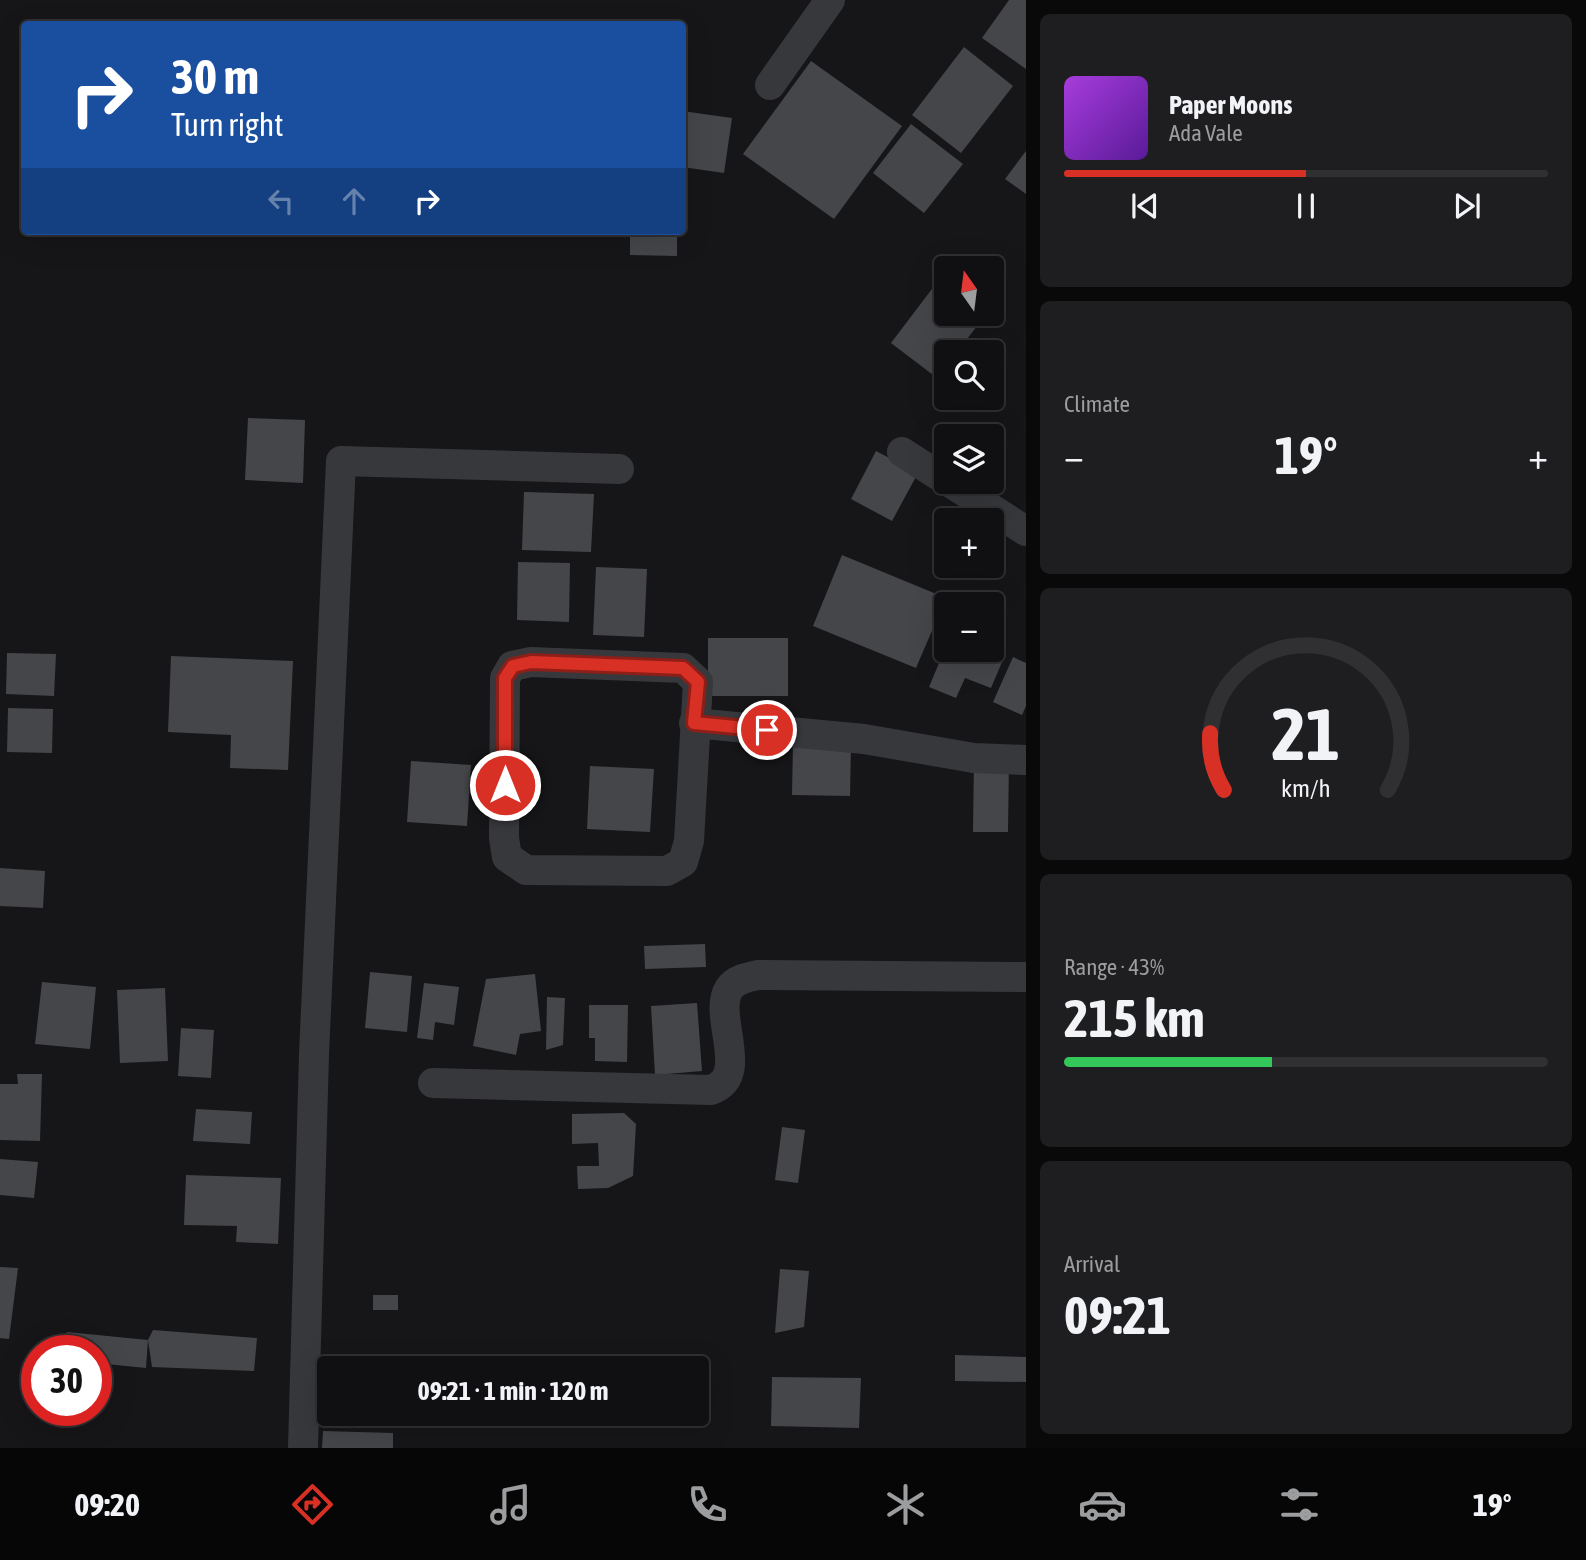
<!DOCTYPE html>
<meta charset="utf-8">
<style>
:root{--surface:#101012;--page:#1e1e20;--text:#f1f3f6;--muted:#9c9d9f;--line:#303032;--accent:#d93025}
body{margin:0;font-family:"Asap Condensed",sans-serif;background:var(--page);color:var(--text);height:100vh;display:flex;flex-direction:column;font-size:26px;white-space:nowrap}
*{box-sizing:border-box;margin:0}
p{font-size:23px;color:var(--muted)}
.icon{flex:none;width:38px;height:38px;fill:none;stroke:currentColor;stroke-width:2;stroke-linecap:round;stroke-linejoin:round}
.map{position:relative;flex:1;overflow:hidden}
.side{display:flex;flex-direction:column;gap:14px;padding:14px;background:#09090a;width:560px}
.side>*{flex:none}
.hud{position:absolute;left:21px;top:21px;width:665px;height:214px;border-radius:7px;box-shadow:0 7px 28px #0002,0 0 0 2px var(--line);background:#1a4fa0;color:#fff;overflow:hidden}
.needle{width:46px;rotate:346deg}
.fabs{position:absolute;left:934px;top:256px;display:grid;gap:14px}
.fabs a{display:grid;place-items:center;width:70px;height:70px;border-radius:7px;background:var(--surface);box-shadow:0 7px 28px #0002,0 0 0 2px var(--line);font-size:35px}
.speed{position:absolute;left:21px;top:1335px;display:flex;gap:14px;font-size:35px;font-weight:700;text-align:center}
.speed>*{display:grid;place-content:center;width:91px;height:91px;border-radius:50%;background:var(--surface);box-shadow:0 7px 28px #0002,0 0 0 2px var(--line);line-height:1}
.speed .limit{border:10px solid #d22;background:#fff;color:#111}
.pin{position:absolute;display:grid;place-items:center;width:60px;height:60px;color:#fff;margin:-30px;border:4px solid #fff;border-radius:50%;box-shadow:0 2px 7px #0007}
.me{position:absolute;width:77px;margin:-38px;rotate:0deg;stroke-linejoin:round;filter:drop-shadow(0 0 5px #0008)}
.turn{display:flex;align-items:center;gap:24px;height:147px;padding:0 35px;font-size:32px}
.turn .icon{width:91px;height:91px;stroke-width:2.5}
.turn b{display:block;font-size:49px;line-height:60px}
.lanes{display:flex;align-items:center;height:66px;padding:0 35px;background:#0003;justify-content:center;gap:35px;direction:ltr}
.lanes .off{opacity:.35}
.big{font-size:52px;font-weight:700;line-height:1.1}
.side .widget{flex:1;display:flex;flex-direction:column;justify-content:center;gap:10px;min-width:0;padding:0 24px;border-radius:10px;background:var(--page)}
.side .dial{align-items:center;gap:0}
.dial svg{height:182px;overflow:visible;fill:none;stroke:var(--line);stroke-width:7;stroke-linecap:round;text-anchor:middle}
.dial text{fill:var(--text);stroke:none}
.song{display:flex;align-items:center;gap:21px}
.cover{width:84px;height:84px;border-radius:10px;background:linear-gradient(135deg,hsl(280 70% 55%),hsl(270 70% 35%))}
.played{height:7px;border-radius:4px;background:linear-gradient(90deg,var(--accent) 50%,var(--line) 50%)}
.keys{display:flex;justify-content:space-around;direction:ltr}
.heat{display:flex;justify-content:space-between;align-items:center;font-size:38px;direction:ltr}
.charge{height:10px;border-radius:5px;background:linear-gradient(90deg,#34c759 43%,var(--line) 0)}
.trip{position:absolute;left:317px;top:1356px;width:392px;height:70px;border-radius:7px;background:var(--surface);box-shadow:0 7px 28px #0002,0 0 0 2px var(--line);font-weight:700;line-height:70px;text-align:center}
.menu{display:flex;height:112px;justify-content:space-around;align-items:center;background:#060607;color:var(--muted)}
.menu .icon{width:49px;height:49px}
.menu .selected{color:var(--accent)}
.menu b{font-size:32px;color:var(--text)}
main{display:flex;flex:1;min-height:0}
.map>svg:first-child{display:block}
.building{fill:#45464a}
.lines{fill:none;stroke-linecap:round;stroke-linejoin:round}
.street{stroke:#37383c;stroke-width:30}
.route-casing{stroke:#8d1f18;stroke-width:18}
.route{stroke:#d93025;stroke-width:12}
</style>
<main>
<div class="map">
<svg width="1026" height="1448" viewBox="0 0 1026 1448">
<rect width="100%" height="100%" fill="#161618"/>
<path class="building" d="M1009 0H1026V69L982 38Z
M964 47 1013 86 961 153 912 115Z
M811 61 902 126 834 219 743 154Z
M682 111 732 118 724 173 682 167Z
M911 124 963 164 924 213 873 173Z
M1026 151V194L1005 179Z
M630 231H677V256L630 255Z
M947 269V313H987L957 352H947V366L937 378 891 343Z
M248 418 305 420 303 483 245 480Z
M876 451 918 473 892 521 851 499Z
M524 492 594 494 591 552 522 550Z
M842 555 946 598 916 668 813 626Z
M518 562 570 563 569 622 517 620Z
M596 567 647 569 644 637 593 635Z
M708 638H788V696H708Z
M947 644V649H991L1005 655 991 688 965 678 956 698 929 687Z
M7 653 56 654 54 696 6 694Z
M171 656 293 661 288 770 230 768 231 735 168 732Z
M1013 657 1026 663V706L1022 715 993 702Z
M8 708 53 709 52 753 7 752Z
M793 743H851L850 796 792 795Z
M974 758 1009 759 1008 832H973Z
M411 761 471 765 467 826 407 822Z
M590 766 654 769 650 832 587 829Z
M0 868 45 871 43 908 0 906Z
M705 944 706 967 645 969 644 946Z
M370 972 412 976 407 1032 365 1028Z
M535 974 541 1031 520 1034 516 1055 473 1046 486 979Z
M42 982 96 987 90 1049 35 1044Z
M424 983 459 987 454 1025 435 1022 433 1040 417 1038Z
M165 988 168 1061 120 1063 117 990Z
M547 997 565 998 563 1045 546 1050Z
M697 1003 702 1071 655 1075 651 1006Z
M589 1005H628L627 1062 595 1061V1038H589Z
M181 1028 214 1030 211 1078 178 1076Z
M17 1074H42L40 1141 0 1140V1084H18Z
M196 1109 252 1112 250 1144 193 1141Z
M624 1113 636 1124 633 1176 608 1188 578 1189 577 1166H599L598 1143 572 1144V1114Z
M782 1127 805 1130 798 1183 775 1180Z
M0 1159 38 1162 34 1198 0 1195Z
M186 1175 281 1178 278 1244 236 1242 237 1226 184 1225Z
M0 1267 18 1268 9 1339 0 1338Z
M780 1269 809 1271 804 1327 775 1333Z
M373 1295H398V1310H373Z
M153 1330 257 1338 254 1371 152 1367 148 1340Z
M67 1332 148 1340 146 1368 96 1363V1351H65Z
M955 1355 1026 1357V1382L955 1381Z
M772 1377 861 1378 859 1428 771 1426Z
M323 1431 393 1433V1448H322Z"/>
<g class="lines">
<path class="street" d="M770 85 830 0
M902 452 947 481
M948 481 1026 531
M531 662 683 668 698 682 689 841 683 862 667 871 526 870 507 857 504 838 505 678 512 666Z
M694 723 864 739 974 758 1026 760
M433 1083 711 1090C752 1076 712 1016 729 989 735 979 749 977 758 975L1026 977
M303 1448 314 1054 341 461 619 469"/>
</g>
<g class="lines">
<g class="route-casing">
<path id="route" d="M505 785V678L513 666 531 662 683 668 698 682 694 723 767 730"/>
</g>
<use href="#route" class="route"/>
</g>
</svg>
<div class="fabs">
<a><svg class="needle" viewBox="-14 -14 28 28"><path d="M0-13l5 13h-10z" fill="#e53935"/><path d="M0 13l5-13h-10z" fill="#9c9d9f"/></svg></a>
<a><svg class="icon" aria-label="search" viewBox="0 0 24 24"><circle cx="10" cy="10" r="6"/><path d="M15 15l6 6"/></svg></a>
<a><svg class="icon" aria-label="layers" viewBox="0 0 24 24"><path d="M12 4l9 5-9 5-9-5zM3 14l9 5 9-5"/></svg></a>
<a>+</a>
<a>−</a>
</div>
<div class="speed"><div class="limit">30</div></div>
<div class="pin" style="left:767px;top:730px;background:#d93025"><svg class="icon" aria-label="arrive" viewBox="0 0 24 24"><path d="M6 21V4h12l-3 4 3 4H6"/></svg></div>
<svg class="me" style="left:505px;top:785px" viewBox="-20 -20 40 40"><circle r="17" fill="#d93025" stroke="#fff" stroke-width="3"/><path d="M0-11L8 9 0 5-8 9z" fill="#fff"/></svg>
<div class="trip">09:21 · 1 min · 120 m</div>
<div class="hud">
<div class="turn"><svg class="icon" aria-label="right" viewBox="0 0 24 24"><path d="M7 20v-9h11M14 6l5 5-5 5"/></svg><div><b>30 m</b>Turn right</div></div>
<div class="lanes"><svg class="icon off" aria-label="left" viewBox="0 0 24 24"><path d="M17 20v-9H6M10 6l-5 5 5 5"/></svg><svg class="icon off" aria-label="ahead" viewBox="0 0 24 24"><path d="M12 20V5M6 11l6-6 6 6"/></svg><svg class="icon" aria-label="right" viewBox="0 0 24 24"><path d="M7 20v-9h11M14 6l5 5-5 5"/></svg></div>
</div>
</div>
<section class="side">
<div class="widget">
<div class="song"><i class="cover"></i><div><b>Paper Moons</b><p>Ada Vale</p></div></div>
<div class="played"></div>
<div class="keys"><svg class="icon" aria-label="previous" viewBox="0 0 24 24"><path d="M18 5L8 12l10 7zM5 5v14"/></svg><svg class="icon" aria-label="pause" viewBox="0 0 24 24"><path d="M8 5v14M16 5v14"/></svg><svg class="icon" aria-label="next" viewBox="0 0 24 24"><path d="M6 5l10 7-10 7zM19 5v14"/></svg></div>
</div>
<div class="widget"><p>Climate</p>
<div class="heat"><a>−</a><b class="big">19°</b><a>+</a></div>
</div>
<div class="widget dial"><svg viewBox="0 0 100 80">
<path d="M14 69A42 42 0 1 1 86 69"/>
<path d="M14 69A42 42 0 0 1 8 44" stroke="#d93025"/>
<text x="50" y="56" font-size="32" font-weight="700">21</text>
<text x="50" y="72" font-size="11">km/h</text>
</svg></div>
<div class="widget"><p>Range · 43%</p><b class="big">215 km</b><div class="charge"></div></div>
<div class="widget"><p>Arrival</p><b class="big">09:21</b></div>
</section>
</main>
<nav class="menu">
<b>09:20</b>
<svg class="icon selected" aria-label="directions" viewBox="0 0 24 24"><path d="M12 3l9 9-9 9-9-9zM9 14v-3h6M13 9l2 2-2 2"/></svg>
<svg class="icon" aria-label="music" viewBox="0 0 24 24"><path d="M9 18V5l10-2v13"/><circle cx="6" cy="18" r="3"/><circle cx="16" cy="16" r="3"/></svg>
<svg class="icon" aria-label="phone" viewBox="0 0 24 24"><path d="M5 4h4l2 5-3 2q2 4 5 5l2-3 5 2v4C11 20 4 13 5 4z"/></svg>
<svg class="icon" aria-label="climate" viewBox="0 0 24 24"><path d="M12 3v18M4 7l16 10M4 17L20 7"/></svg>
<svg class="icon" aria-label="car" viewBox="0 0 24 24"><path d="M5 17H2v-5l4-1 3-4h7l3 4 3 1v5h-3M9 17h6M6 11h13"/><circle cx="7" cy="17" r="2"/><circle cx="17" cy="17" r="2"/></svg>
<svg class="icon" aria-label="filters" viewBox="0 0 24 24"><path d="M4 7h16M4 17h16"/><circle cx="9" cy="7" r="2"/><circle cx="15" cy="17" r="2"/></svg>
<b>19°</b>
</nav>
